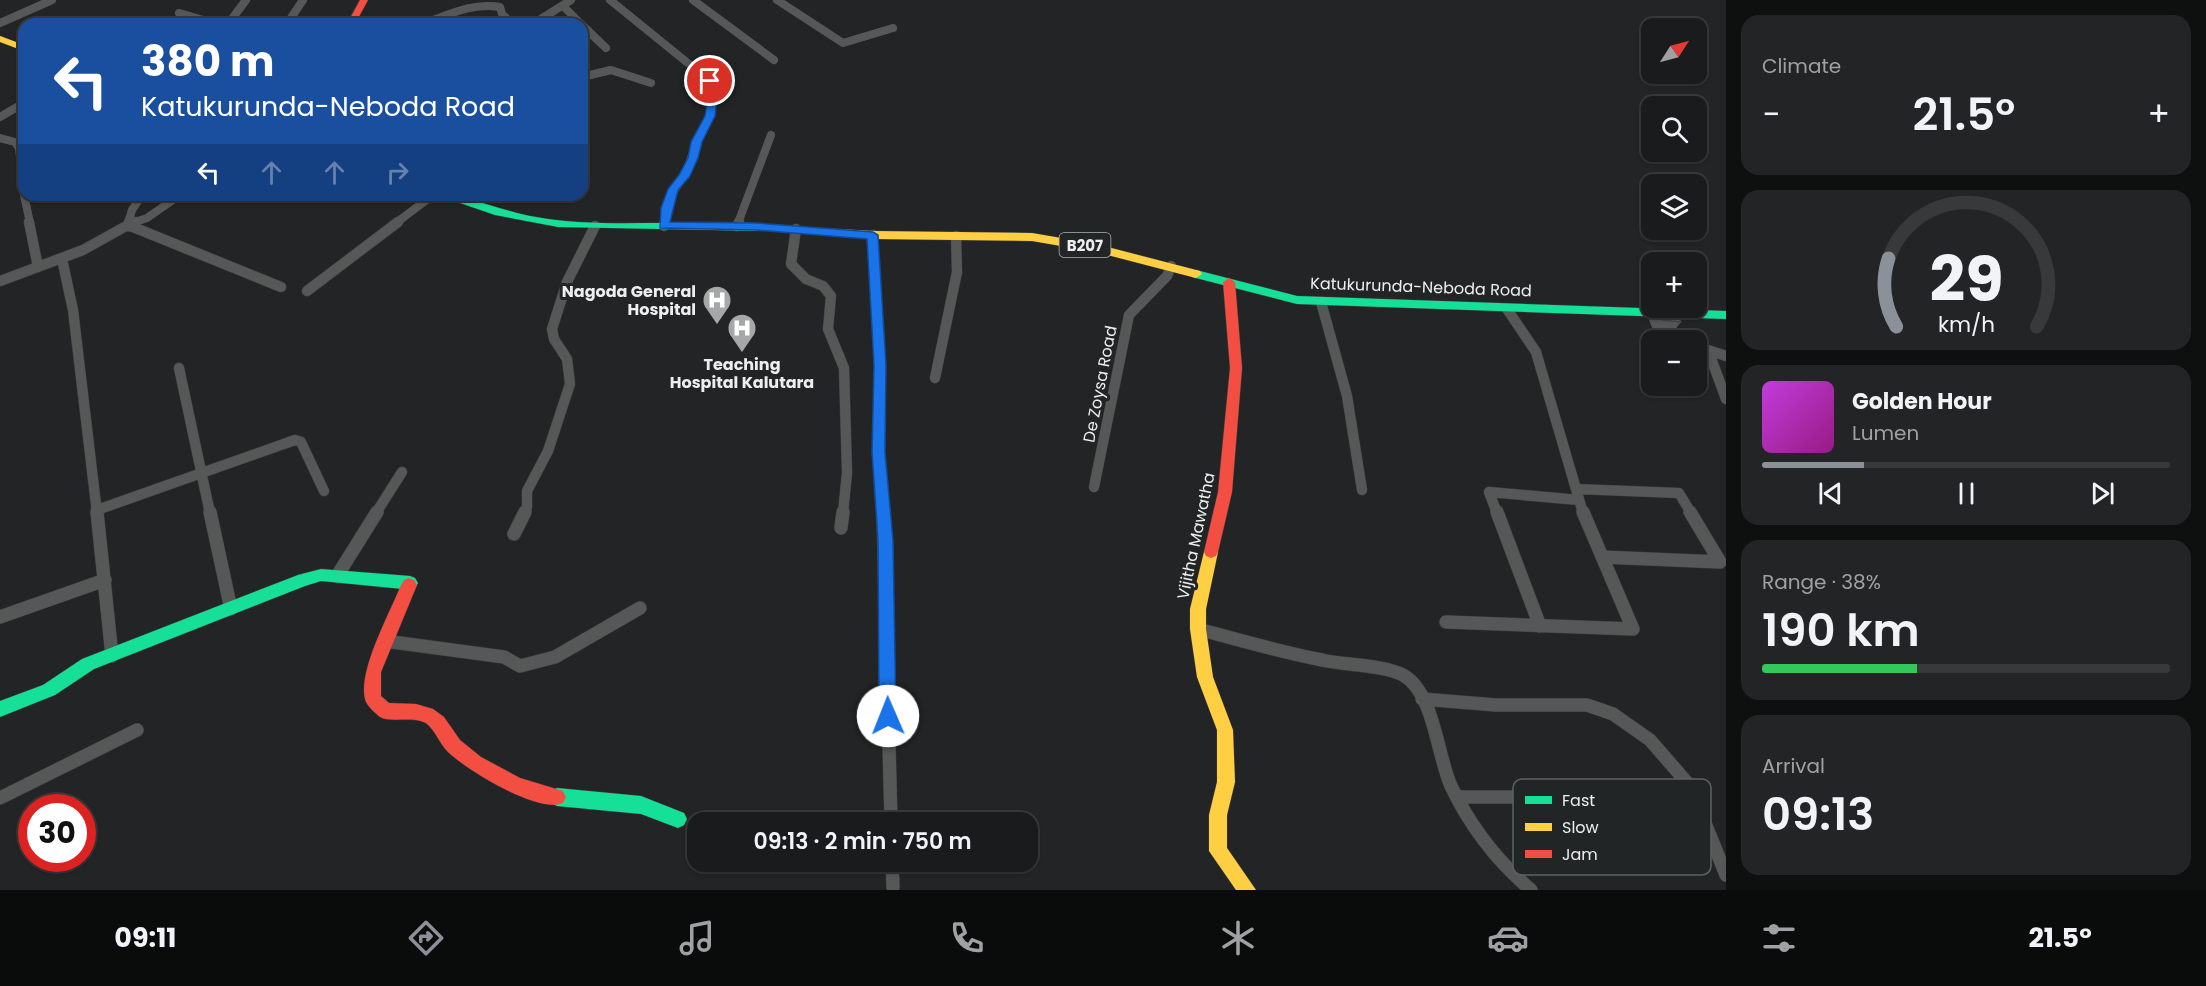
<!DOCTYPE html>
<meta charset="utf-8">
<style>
:root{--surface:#1a1b1c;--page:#232425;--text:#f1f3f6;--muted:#9fa1a3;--line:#38393b;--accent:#8c9099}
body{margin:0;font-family:Poppins,sans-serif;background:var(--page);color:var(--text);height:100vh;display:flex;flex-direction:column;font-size:22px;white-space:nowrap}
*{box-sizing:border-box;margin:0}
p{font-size:20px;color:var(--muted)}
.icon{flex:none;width:33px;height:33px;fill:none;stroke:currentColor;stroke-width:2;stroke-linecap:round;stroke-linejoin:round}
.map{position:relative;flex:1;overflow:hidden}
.panel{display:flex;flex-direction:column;gap:15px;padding:15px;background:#0e0f0f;width:480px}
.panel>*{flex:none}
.banner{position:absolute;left:18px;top:18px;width:570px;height:183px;border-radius:18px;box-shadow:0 2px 4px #0004,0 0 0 2px var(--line);background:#1a4fa0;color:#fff;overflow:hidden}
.needle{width:39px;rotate:54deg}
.tools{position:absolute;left:1641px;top:18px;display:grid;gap:12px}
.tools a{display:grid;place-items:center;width:66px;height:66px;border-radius:12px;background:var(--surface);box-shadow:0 2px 4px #0004,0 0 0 2px var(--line);font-size:30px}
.speed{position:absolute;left:18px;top:794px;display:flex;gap:12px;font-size:30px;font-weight:700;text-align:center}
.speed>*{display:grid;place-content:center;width:78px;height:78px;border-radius:50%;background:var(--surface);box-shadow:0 2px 4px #0004,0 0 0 2px var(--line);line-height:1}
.speed .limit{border:9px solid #d22;background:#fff;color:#111}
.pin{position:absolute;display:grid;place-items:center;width:51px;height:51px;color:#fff;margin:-26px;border:3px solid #fff;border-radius:50%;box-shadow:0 2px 6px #0007}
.me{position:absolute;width:66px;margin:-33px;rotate:359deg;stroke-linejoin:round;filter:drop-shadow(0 0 4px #0008)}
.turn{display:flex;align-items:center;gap:21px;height:126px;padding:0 24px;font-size:27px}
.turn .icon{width:78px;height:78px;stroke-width:2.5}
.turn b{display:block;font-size:42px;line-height:51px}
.lanes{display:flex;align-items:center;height:57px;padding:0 24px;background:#0003;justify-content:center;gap:30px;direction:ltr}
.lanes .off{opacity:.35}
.big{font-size:45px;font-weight:600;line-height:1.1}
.panel .widget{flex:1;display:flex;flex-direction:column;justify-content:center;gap:9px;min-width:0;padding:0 21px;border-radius:18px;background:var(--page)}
.panel .dial{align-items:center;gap:0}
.dial svg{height:156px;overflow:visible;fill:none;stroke:var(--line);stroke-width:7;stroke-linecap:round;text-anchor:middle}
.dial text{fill:var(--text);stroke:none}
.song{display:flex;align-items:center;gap:18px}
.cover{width:72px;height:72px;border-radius:9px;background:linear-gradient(135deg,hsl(290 70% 55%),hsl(310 70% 35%))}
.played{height:6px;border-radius:3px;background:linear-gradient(90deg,var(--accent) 25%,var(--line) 25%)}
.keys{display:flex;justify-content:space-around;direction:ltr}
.heat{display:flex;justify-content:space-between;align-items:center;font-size:33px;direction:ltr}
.charge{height:9px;border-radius:4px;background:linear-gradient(90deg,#34c759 38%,var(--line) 0)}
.trip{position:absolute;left:687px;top:812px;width:351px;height:60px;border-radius:18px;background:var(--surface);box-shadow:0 2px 4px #0004,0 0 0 2px var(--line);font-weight:600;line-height:60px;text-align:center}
.tab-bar{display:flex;height:96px;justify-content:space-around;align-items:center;background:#0a0b0b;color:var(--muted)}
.tab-bar .icon{width:42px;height:42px}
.tab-bar .selected{color:var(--accent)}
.tab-bar b{font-size:27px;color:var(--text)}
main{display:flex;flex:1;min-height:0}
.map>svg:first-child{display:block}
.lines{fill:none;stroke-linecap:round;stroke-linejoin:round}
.street-far2-casing{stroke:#3e3f3f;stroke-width:8}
.street-far1-casing{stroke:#3e3f3f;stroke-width:11}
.street-casing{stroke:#3e3f3f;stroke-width:14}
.fast-casing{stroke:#3e3f3f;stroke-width:1}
.slow-casing{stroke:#3e3f3f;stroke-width:1}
.jam-casing{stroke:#3e3f3f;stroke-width:1}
.street-far2{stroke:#565757;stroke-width:8}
.street-far1{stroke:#565757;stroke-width:10}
.street{stroke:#565757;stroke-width:13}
.fast{fill:#16e098;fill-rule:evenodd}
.slow{fill:#ffcf43;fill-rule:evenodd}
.jam{fill:#f24e42;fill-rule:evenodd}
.wall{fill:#555757}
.building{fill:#636565;stroke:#454747;stroke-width:1.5}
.route{fill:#1a73e8;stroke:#114b97;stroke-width:1.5}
.labels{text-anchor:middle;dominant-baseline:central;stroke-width:6;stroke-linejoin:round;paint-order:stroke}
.shield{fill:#222526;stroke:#b0b2b3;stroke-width:1.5}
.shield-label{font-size:15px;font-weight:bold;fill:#edefef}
.street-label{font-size:16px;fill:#edefef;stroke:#222526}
.poi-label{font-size:16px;font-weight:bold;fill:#edefef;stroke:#222526;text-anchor:end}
.key{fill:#222526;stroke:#5f6262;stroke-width:1.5}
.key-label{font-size:16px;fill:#edefef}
</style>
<main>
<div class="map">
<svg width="1726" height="890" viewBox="0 0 1726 890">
<rect width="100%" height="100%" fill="#232425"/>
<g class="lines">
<g class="street-far2-casing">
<path id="street-far2" d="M610 0 710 81 713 99 710 114 696 143 687 170 670 198 664 223
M693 0 774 60
M777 0 843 43 893 28
M563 6 581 24
M179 13 217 24
M0 23 52 0
M228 24 246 0
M287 24 303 0
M423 24C448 15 473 2 500 7L502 14 512 24
M533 24 571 0
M582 25 606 48
M582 77 611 70 651 83
M0 117 24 103
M0 138 15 142 19 148 24 192
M24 195 30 223
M128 223 132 210 142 195
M132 223 147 218 180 195
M396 223 433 195
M738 223 771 135"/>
</g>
<g class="street-far1-casing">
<path id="street-far1" d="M29 222 38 267
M129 222 128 225 136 222
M664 226 665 222
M737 226 739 222
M796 229 791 264 806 279 823 286 831 296 828 329 844 368 847 473 843 513
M873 235 880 365 878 451 883 513
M62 259 73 310 97 513
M0 281 83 250 128 225 281 287
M307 291 398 222
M1321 302 1347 396 1362 490
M1507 309 1536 352 1583 513
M1708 350 1726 399
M1708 350 1726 356
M179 368 210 513
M935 378 957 272 956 236
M1094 487 1129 315 1167 276 1171 266
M1576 489 1679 493 1691 513
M97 510 295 440 301 442 324 491
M376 513 402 472
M524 513 527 507V491L548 451 570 384 567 359 554 339 552 329 567 282 595 226
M1497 513 1489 492 1579 500"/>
</g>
<g class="street-casing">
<path id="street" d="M97 512 112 656
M210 512 231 609
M883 512 891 822
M1497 512 1540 626
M841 528 843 512
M514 534 525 512
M1602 557 1720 562 1690 512
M337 576 377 512
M0 617 105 580
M1446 622 1633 629 1583 512
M1198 629C1239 640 1280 652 1322 660 1343 665 1385 665 1403 675 1434 692 1437 755 1451 786 1470 826 1497 861 1531 890
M385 641 504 657 520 666 555 657 640 608
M1422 699 1496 705H1587L1613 714 1650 740 1690 786 1726 875
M1458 797H1695
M0 798 137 730
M892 861 893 887"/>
</g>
<g class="fast-casing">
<path id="fast" d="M437 195C468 195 499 210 530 216 575 225 622 223 667 223 685 223 762 219 772 228L766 231 558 227 495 215Z
M1196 270 1297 296 1726 311V319L1297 304 1192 277 1190 274Z
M321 569 410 576 415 578 418 583 414 590 409 592 403 589 321 581 305 586 94 669 55 695 0 717V701L43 685 82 659 298 575Z
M557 788 641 796 684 813 687 819 684 825 678 828 641 814 557 806 551 803 548 797 551 791Z"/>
</g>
<g class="slow-casing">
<path id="slow" d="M0 36 24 45V51L0 42Z
M766 225 873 231 1032 233 1096 244 1200 271 1202 274 1196 278 1096 252 1032 241 873 239 762 230V226Z
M1211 546 1216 548 1218 552 1206 609V629L1213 677 1233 730 1235 782 1227 815V848L1256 890H1236L1209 851V815L1217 782V730L1197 677 1190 629V609L1204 552 1206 548Z"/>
</g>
<g class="jam-casing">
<path id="jam" d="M360 0H368L355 24H347Z
M1229 278 1235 282 1242 368 1232 492 1218 552 1216 556 1211 558 1206 556 1204 552 1218 492 1230 368 1223 282Z
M409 578 414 580 417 585 381 672V696L389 703 416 704 433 709 444 717 460 740 481 757 520 778 563 791 566 797 563 803C538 814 467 770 448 752 439 743 436 731 426 723 412 716 391 723 380 717 375 713 366 705 365 699 358 670 390 613 401 585L404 580Z"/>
</g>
<use href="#street-far2" class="street-far2"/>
<use href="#street-far1" class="street-far1"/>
<use href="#street" class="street"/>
<use href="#fast" class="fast"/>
<use href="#slow" class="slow"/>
<use href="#jam" class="jam"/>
</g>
<path class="wall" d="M1657 311 1681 322 1673 332 1653 330 1649 320Z"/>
<path class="building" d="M1657 311 1676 313 1681 322 1662 320Z"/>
<path class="route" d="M707 79H714L718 91 715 116 702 142 698 158 690 176 678 190 670 222 756 223 873 232 878 235 886 365 885 452 893 540 896 716 894 722 888 724 882 722 879 716 878 540 872 452 874 365 867 239 756 230 660 228 661 208 668 189 679 175 688 158 691 142 705 116 709 91Z"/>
<defs>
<g id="hospital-pin" transform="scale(1.5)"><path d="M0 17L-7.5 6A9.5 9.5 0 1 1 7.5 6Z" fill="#a6a8a8" stroke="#222526"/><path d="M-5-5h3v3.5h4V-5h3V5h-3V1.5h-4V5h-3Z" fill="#fff"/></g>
</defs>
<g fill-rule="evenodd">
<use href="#hospital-pin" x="717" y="300"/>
<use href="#hospital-pin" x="742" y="328"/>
</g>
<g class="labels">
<rect class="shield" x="1059.5" y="233" width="51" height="24" rx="4.5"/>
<g class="shield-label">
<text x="1085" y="245">B207</text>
</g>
<g class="street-label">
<text transform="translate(1421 287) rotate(2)">Katukurunda-Neboda Road</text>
<text transform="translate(1100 384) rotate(-79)">De Zoysa Road</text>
<text transform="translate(1196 536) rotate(-78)">Vijitha Mawatha</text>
</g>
<g class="poi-label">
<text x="696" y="291">Nagoda General<tspan x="696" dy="18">Hospital</tspan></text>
<text x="742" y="364" text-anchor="middle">Teaching<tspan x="742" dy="18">Hospital Kalutara</tspan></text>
</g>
</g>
<rect x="1513" y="779" width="198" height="96" rx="9" class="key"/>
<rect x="1525" y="796" width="27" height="8" fill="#16e098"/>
<rect x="1525" y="823" width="27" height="8" fill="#ffcf43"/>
<rect x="1525" y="850" width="27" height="8" fill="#f24e42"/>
<g class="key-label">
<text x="1562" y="806">Fast</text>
<text x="1562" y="833">Slow</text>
<text x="1562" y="860">Jam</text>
</g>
</svg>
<div class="tools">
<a><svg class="needle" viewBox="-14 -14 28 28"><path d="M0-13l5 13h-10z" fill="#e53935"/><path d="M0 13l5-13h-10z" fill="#9fa1a3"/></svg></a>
<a><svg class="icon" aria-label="search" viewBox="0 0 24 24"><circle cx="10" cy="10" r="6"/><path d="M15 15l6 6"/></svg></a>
<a><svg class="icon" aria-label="layers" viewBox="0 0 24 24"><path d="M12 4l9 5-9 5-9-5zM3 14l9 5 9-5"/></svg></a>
<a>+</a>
<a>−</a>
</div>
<div class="speed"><div class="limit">30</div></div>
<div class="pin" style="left:710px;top:81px;background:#d93025"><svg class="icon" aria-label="arrive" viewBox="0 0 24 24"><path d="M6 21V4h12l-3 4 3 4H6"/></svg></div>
<svg class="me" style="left:888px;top:716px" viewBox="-20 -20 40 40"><circle r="19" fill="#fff"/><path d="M0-13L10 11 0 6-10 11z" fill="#1a73e8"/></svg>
<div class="trip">09:13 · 2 min · 750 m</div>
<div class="banner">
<div class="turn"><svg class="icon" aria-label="left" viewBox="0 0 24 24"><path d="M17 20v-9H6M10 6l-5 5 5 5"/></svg><div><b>380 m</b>Katukurunda-Neboda Road</div></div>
<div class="lanes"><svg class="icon" aria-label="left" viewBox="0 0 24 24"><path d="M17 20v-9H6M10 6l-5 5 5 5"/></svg><svg class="icon off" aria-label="ahead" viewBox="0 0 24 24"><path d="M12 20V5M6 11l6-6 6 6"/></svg><svg class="icon off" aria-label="ahead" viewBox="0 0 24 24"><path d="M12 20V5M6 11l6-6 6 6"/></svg><svg class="icon off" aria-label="right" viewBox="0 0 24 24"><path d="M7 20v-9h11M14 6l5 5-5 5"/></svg></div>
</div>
</div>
<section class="panel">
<div class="widget"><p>Climate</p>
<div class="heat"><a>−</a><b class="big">21.5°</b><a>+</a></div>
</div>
<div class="widget dial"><svg viewBox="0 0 100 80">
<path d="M14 69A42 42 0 1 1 86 69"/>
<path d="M14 69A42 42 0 0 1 10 34" stroke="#8c9099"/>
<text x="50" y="56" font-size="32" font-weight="700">29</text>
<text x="50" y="72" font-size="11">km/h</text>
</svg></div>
<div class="widget">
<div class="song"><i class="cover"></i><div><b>Golden Hour</b><p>Lumen</p></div></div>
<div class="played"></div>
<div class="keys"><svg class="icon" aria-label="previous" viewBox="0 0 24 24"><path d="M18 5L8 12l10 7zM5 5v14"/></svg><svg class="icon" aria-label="pause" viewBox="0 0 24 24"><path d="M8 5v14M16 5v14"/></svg><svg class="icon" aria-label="next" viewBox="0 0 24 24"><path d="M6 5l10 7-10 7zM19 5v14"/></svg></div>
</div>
<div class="widget"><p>Range · 38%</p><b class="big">190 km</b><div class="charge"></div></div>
<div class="widget"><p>Arrival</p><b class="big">09:13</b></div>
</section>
</main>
<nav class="tab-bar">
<b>09:11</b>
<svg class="icon selected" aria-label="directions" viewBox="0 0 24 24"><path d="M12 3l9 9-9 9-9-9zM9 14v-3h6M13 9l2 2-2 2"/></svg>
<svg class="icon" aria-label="music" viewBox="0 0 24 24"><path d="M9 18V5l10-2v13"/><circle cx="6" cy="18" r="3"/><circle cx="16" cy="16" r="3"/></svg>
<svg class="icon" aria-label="phone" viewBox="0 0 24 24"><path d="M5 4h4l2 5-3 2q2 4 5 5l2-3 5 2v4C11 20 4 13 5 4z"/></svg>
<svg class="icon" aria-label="climate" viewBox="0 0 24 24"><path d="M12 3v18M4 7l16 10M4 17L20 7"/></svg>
<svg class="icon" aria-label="car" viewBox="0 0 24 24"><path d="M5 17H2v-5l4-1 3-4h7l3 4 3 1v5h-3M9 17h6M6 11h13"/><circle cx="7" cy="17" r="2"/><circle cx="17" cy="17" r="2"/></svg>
<svg class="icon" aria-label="filters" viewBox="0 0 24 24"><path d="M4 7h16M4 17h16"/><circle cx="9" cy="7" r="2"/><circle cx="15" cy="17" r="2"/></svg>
<b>21.5°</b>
</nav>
